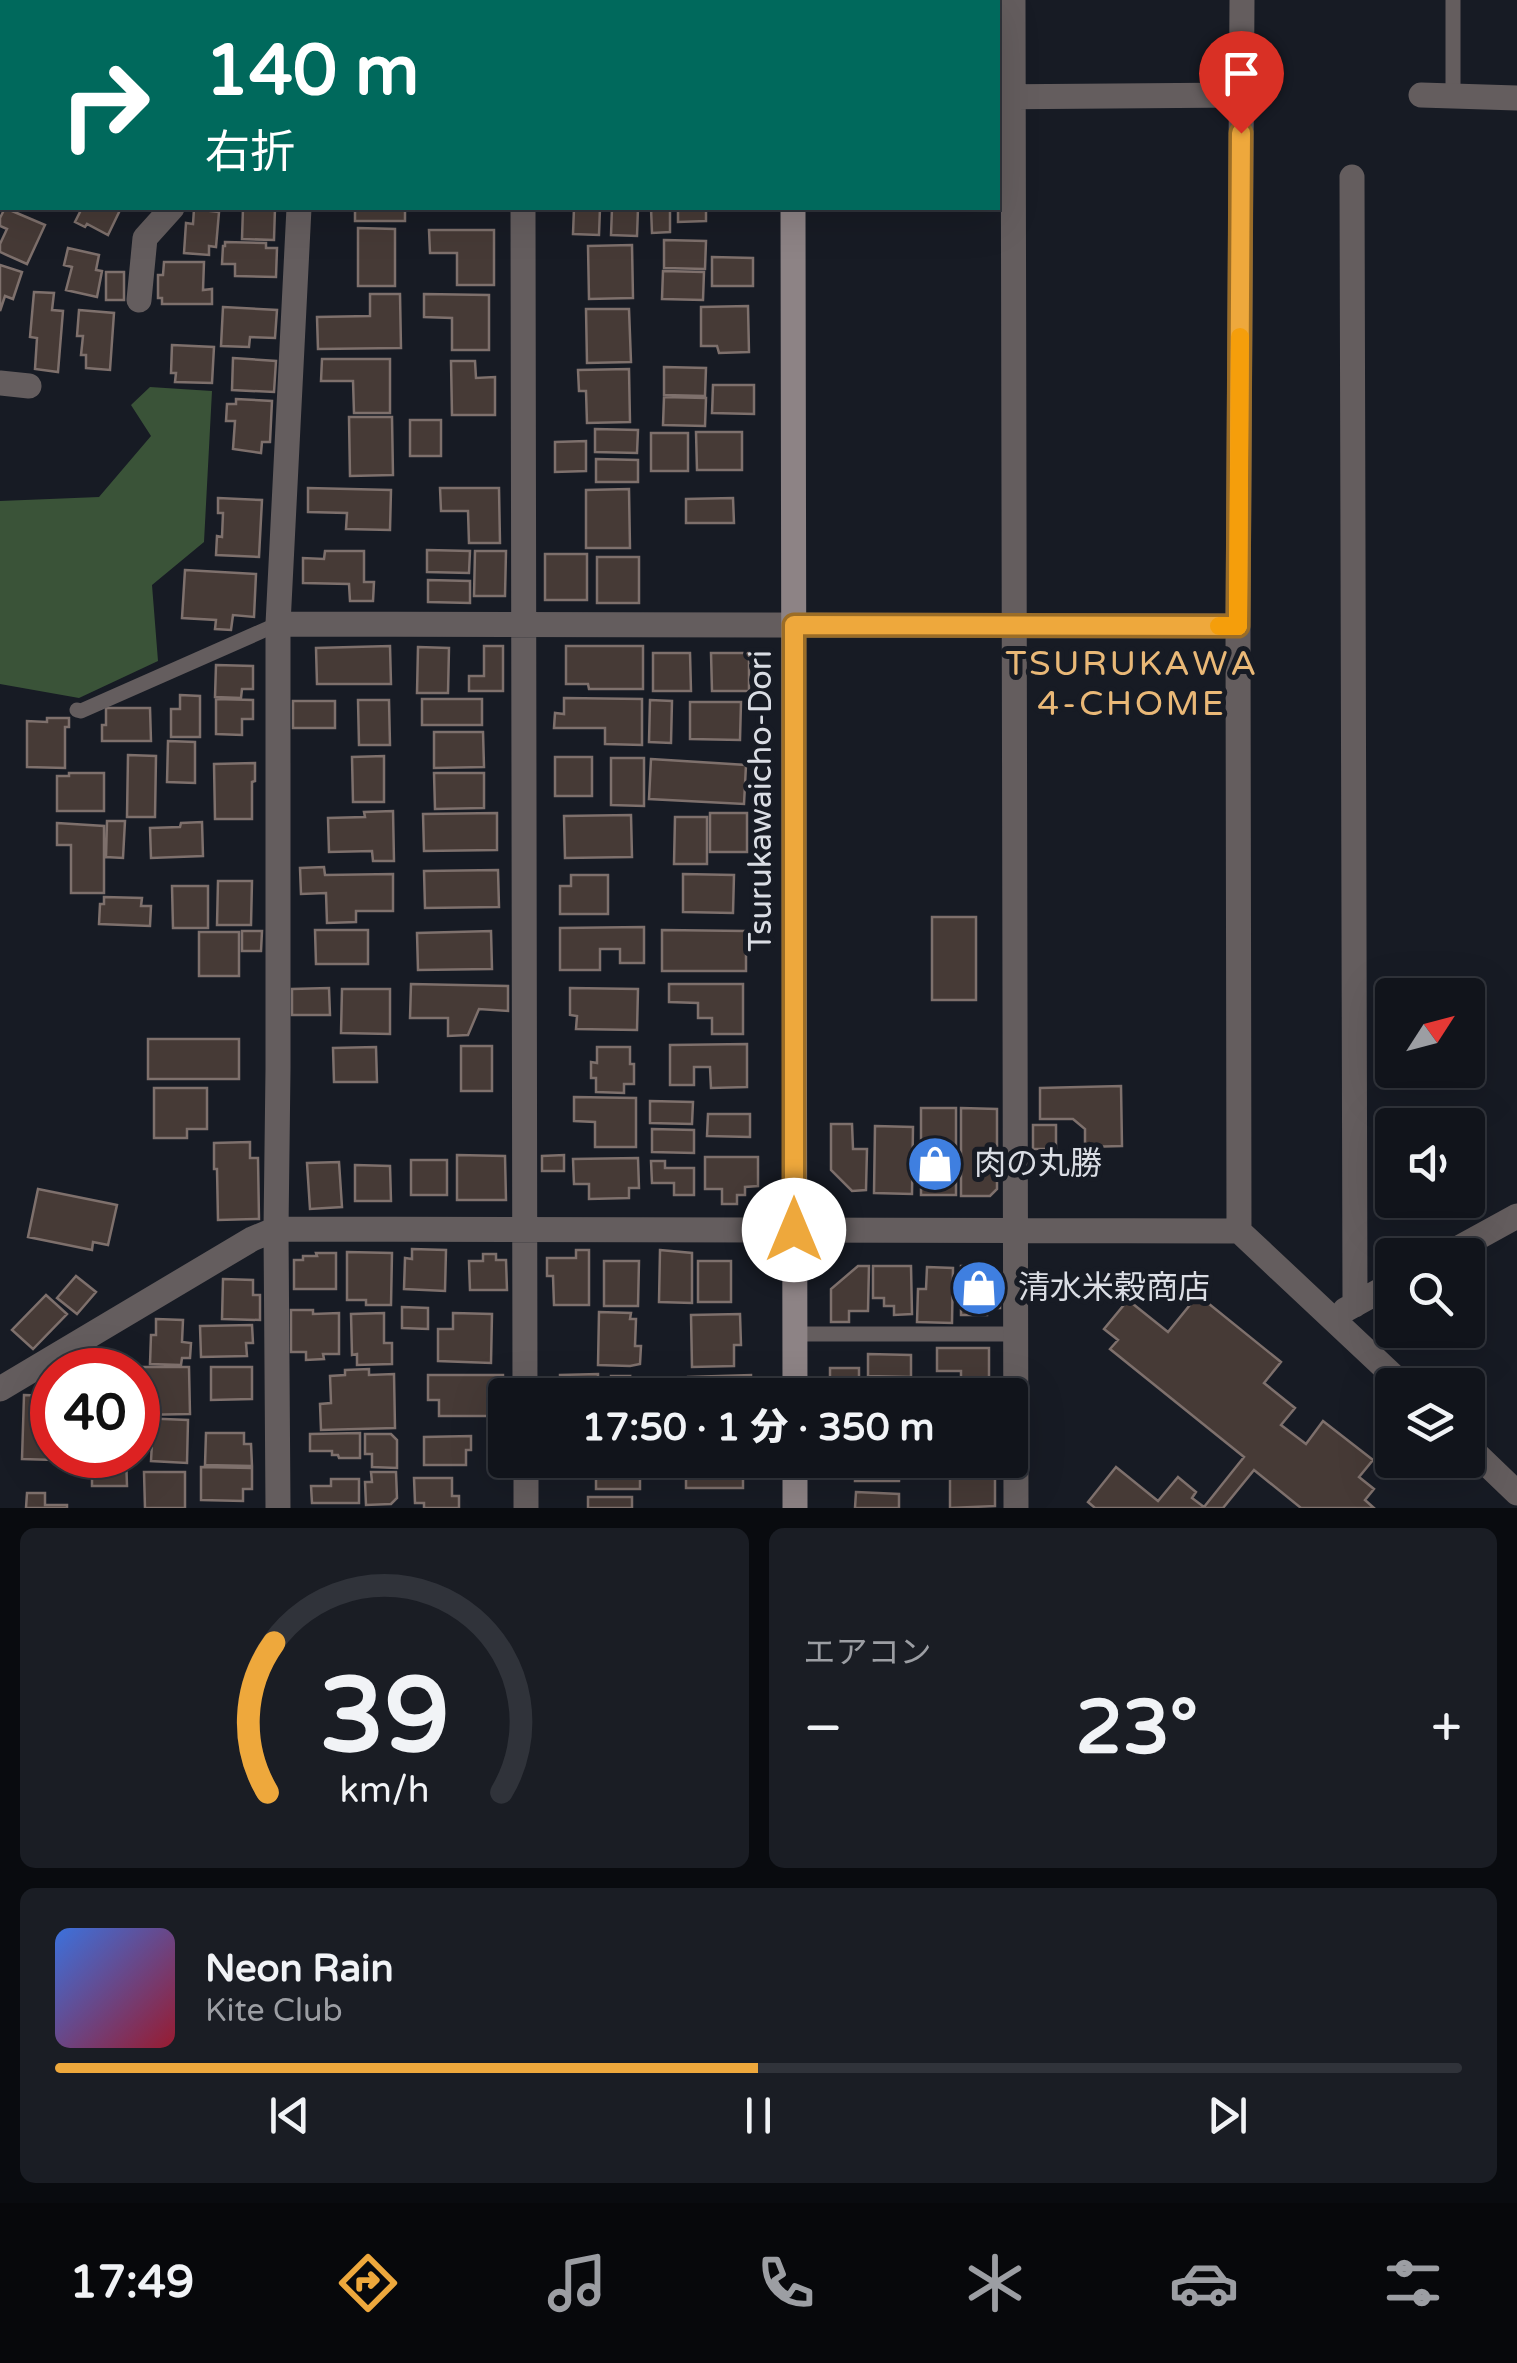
<!DOCTYPE html>
<html lang="ja">
<meta charset="utf-8">
<style>
:root{--surface:#11141b;--page:#1a1d24;--text:#f1f3f6;--muted:#9c9ea3;--line:#30333a;--accent:#eea83c}
body{margin:0;font-family:"Varela Round","Noto Sans JP",sans-serif;background:var(--page);color:var(--text);height:100vh;display:flex;flex-direction:column;font-size:38px;white-space:nowrap}
*{box-sizing:border-box;margin:0}
p{font-size:32px;color:var(--muted)}
.icon{flex:none;width:55px;height:55px;fill:none;stroke:currentColor;stroke-width:2;stroke-linecap:round;stroke-linejoin:round}
.map{position:relative;height:1508px;overflow:hidden}
.panel{display:flex;flex-direction:column;gap:20px;padding:20px;background:#090b0f;flex:1}
.panel>*{flex:none}
.top-card{position:absolute;left:0px;top:0px;width:1000px;height:210px;box-shadow:0 10px 40px #0002,0 0 0 2px var(--line);background:#00695c;color:#fff;overflow:hidden}
.needle{width:65px;rotate:54deg}
.tools{position:absolute;left:1375px;top:978px;display:grid;gap:20px}
.tools a{display:grid;place-items:center;width:110px;height:110px;border-radius:10px;background:var(--surface);box-shadow:0 10px 40px #0002,0 0 0 2px var(--line);font-size:50px}
.speed{position:absolute;left:30px;top:1348px;display:flex;gap:20px;font-size:50px;font-weight:700;text-align:center}
.speed>*{display:grid;place-content:center;width:130px;height:130px;border-radius:50%;background:var(--surface);box-shadow:0 10px 40px #0002,0 0 0 2px var(--line);line-height:1}
.speed .limit{border:15px solid #d22;background:#fff;color:#111}
.pin{position:absolute;display:grid;place-items:center;width:85px;height:85px;color:#fff;margin:-102px -42px;border-radius:50% 50% 50% 0;rotate:-45deg;box-shadow:0 0 10px #0007}
.pin .icon{rotate:45deg}
.me{position:absolute;width:110px;margin:-55px;rotate:0deg;stroke-linejoin:round;filter:drop-shadow(0 0 8px #0008)}
.turn{display:flex;align-items:center;gap:35px;height:210px;padding:0 40px;font-size:45px}
.turn .icon{width:130px;height:130px;stroke-width:2.5}
.turn b{display:block;font-size:70px;line-height:85px}
.big{font-size:75px;font-weight:800;line-height:1.1}
.panel .widget{flex:1;display:flex;flex-direction:column;justify-content:center;gap:15px;min-width:0;padding:0 35px;border-radius:15px;background:var(--page)}
.panel .dial{align-items:center;gap:0}
.dial svg{height:260px;overflow:visible;fill:none;stroke:var(--line);stroke-width:7;stroke-linecap:round;text-anchor:middle}
.dial text{fill:var(--text);stroke:none}
.song{display:flex;align-items:center;gap:30px}
.cover{width:120px;height:120px;border-radius:15px;background:linear-gradient(135deg,hsl(220 70% 55%),hsl(350 70% 35%))}
.played{height:10px;border-radius:5px;background:linear-gradient(90deg,var(--accent) 50%,var(--line) 50%)}
.keys{display:flex;justify-content:space-around;direction:ltr}
.heat{display:flex;justify-content:space-between;align-items:center;font-size:55px;direction:ltr}
.panel .tiles{flex:1;display:grid;gap:20px;grid-template-columns:1fr 1fr}
.widget:last-child{grid-column:span 2}
.trip{position:absolute;left:488px;top:1378px;width:540px;height:100px;border-radius:10px;background:var(--surface);box-shadow:0 10px 40px #0002,0 0 0 2px var(--line);font-weight:800;line-height:100px;text-align:center}
.menu{display:flex;height:160px;justify-content:space-around;align-items:center;background:#07080b;color:var(--muted)}
.menu .icon{width:70px;height:70px}
.menu .on{color:var(--accent)}
.menu b{font-size:45px;color:var(--text)}
.map>svg:first-child{display:block}
.forest{fill:#3a5338}
.building{fill:#463a36;stroke:#7e706c;stroke-width:2.5}
.lines{fill:none;stroke-linecap:round;stroke-linejoin:round}
.lane{stroke:#645d5e;stroke-width:15}
.street{stroke:#645d5e;stroke-width:25}
.secondary{stroke:#8d8385;stroke-width:25}
.route-casing{stroke:#9b6d27;stroke-width:25}
.route{stroke:#eea83c;stroke-width:18}
.slow{stroke:#f59e0b;stroke-width:18}
.labels{text-anchor:middle;dominant-baseline:central;stroke-width:10;stroke-linejoin:round;paint-order:stroke}
.street-label{font-size:32px;fill:#dadde4;stroke:#171b24}
.poi-label{font-size:32px;fill:#dadde4;stroke:#171b24;text-anchor:start}
.neighbourhood-label{font-size:35px;letter-spacing:2.5px;fill:#e9b877;stroke:#171b24}
</style>
<div class="map">
<svg width="1517" height="1508" viewBox="0 0 1517 1508">
<rect width="100%" height="100%" fill="#171b24"/>
<path class="forest" d="M150 387 212 391 204 542 152 585 158 661 79 698 0 684V501L99 497 151 436 131 405Z"/>
<path class="building" d="M5 208 45 225 27 264 0 252V244L7 229 0 226V218Z
M82 208H121L108 235 87 224 85 227 75 222Z
M243 208H275L274 240 242 239Z
M355 208H405V221H355Z
M574 208H600L599 235 573 234Z
M612 208H638L637 236 611 235Z
M651 208H670V232L652 233Z
M678 208H706V221L678 222Z
M194 209 219 212 216 247 209 246V255L184 253 186 223 193 224Z
M358 228 395 229V286H358Z
M429 230H494V285H457V253H430Z
M664 240 706 241 705 269 664 268Z
M225 242 266 243V248H277L276 277 235 276V264H222L223 246H225Z
M632 245 633 298 589 299 588 246Z
M68 248 99 255 96 270 102 271 97 297 66 290 72 267 64 265Z
M712 257 753 258V286H712Z
M164 262H204L203 290 212 289V304H162V298H158V275H163Z
M0 265 22 272 13 299 5 296 0 311Z
M663 271 704 272 703 300 662 299Z
M106 272H124V300H106Z
M34 292 54 293 52 310 63 311 58 372 35 369 37 338 30 337Z
M370 294H400L401 348 318 349 317 317 370 316Z
M424 294 489 295V350H452V318L424 317Z
M748 306 749 352 719 353 717 346H701V307Z
M223 307 277 310 275 338 250 337 249 347 221 346Z
M586 309H629L631 362 587 363Z
M79 310 114 313 110 370 86 368V355H81L83 336H77Z
M172 345 214 347 212 383 175 382 176 373H171Z
M233 358 276 361 274 392 232 390Z
M322 359H390V413H354L353 381H321Z
M451 361H475L476 378 495 377V415H452Z
M664 367 706 368 705 396 664 395Z
M629 369 630 422 587 423 586 391H579L578 370Z
M713 385H754V414L712 413Z
M664 397 706 398 705 426 663 425Z
M236 399 272 401 270 442H262L261 453 233 449 235 421H226L227 404H236Z
M349 417H392L393 475 350 476Z
M410 420H441V456H410Z
M595 429 638 430 637 453 595 452Z
M696 432H742V470H697Z
M651 433H688V471H651Z
M586 441V471L555 472V442Z
M596 459 638 460V482H596Z
M308 488 391 490 390 530 346 529 347 513 308 512Z
M440 488H499L500 543H469L468 511H441Z
M629 489 630 548H586V490Z
M218 498 262 500 259 557 216 555 217 536 222 537 223 513H218Z
M733 498 734 523H686V499Z
M427 550 470 551 469 573 427 572Z
M325 551H364V582H374L373 601H350L349 584 303 583V558L324 559Z
M475 551H506L505 596H474Z
M545 554H587V600H545Z
M597 557H639V603H597Z
M185 570 256 574 254 617 233 615 231 630 215 629 216 620 182 618Z
M428 580 470 581V603L428 602Z
M390 646 391 684H317L316 648Z
M484 646H503V691H469V676H484Z
M566 646H643V689H589L588 684H566Z
M418 647 449 648 448 693H417Z
M653 653H690L691 691H653Z
M711 653H749V691H712Z
M216 665 253 666V689H242L241 698 215 697Z
M180 695 200 696V737H171V709H180Z
M564 698 642 699V745L605 744V728H554L555 713 564 714Z
M216 699 253 700V719H242V735L216 734Z
M422 699H482V725H422Z
M358 700H389L390 745H359Z
M650 700 672 701 671 743 649 742Z
M293 701H335V728H293Z
M690 702H741L740 740 690 739Z
M106 708H150L151 741H102V725H106Z
M47 718H69V727H65V768L27 767V721L47 722Z
M434 732H483L484 767 434 768Z
M168 741 195 742V783L167 782Z
M128 755 156 756 155 817H127Z
M384 756V802H353L352 757Z
M555 757H592V796H555Z
M611 758H644V806L611 805Z
M651 759 746 765 744 804 649 799Z
M255 763V781L252 782V819H215L214 764Z
M69 773H104V811H57V776H69Z
M434 773H484V808L435 809Z
M393 811 394 861H373L372 851 329 852 328 818 365 817 364 812Z
M497 813V850L424 851 423 814Z
M710 813H747V852H710Z
M631 815 632 857 565 858 564 816Z
M675 817H707V864H674Z
M107 821H125L123 858 106 857Z
M202 822 203 856 151 858 150 828 180 827 181 823Z
M57 823 104 826V893H71V845H57Z
M324 867 325 875 393 874V911H356V922L327 923 326 893 301 894 300 868Z
M498 870 499 907 425 908 424 871Z
M683 874 734 875 733 913 683 912Z
M571 875H608V914H560V886H571Z
M218 881H252L251 925H217Z
M172 886H208V928H173Z
M104 897 142 898 141 906H151L150 926 99 924 100 904H104Z
M932 917H976V1000H932Z
M644 927V963H620V949H600V970H560V928Z
M315 930H368V964H316Z
M662 930 746 931V971H662Z
M242 931H262L261 951H242Z
M491 931 492 969 418 970 417 933Z
M199 932H239V976H199Z
M411 984 508 986V1011L479 1009 468 1035 448 1036V1018H410Z
M669 984H743V1034H712V1018H698V1003L669 1002Z
M329 988 330 1015H292V989Z
M570 988 638 989 637 1030 576 1029 577 1016 570 1015Z
M342 989H390V1034L341 1033Z
M148 1039H239V1079H148Z
M747 1044V1087L711 1088 710 1067H694V1085H670V1045Z
M461 1046H492V1091H461Z
M376 1047 377 1082H334L333 1048Z
M597 1047H630V1064H634V1084H624V1093L596 1092V1078H591V1062L597 1063Z
M1121 1086 1122 1146 1085 1147V1129L1073 1119H1040V1088Z
M154 1088H207V1129H187V1138H154Z
M574 1097 636 1098V1147H595V1122L574 1121Z
M650 1101 693 1102 692 1124 650 1123Z
M921 1108H956V1195H921Z
M961 1108 997 1109V1189L990 1196H961Z
M708 1114H750V1137L707 1136Z
M831 1124H852L853 1149H867L866 1190 852 1191 831 1170Z
M1033 1125H1056V1149H1033Z
M875 1126 913 1127 912 1194 874 1193Z
M652 1129 694 1130V1153L652 1152Z
M250 1142V1158H258L259 1219 218 1220 217 1169H214V1143Z
M457 1155 505 1156 506 1200H457Z
M564 1155V1171H542V1156Z
M705 1157H758V1186L745 1187V1195H737V1204H722V1189H705Z
M638 1158 639 1188H629V1198L589 1199V1184H574L573 1159Z
M411 1160H447V1195H411Z
M651 1161H665V1168H694V1195H674V1183H652Z
M339 1162 342 1207 310 1209 307 1163Z
M355 1165 390 1166 391 1201H355Z
M38 1189 117 1205 108 1245 93 1242 92 1250 28 1237Z
M412 1249 446 1250 445 1291 404 1289 405 1258 412 1259Z
M576 1250H589V1305H554L553 1276H547V1258H576Z
M660 1250 692 1253V1303L659 1302Z
M347 1252 392 1253 391 1305H366V1300H347Z
M316 1253H336V1289H294V1260H303V1256H317Z
M483 1254H496V1260H506L507 1290H470L469 1261H483Z
M604 1261H639L638 1306H604Z
M698 1261H731V1302H698Z
M858 1266H869L868 1311H849V1322H831V1289Z
M873 1266H911L912 1314 894 1315V1306H884V1298H873Z
M961 1266H988L1000 1278V1308H987V1315H961Z
M927 1267 953 1268 952 1323 917 1322 918 1289H926Z
M76 1276 96 1292 77 1314 57 1298Z
M223 1279 253 1280V1295H260V1320L222 1319Z
M46 1295 67 1314 33 1349 12 1330Z
M1198 1295 1281 1362 1264 1383 1295 1408 1281 1425 1306 1444 1323 1421 1373 1460 1359 1477 1374 1489 1365 1500 1374 1508H1301L1254 1470 1223 1508H1095L1088 1502 1116 1467 1158 1501 1178 1477 1196 1492 1192 1498 1204 1507 1244 1457 1110 1349 1118 1340 1104 1329 1128 1300 1168 1332Z
M402 1307 428 1308V1329L402 1328Z
M291 1310H313V1314L339 1313V1354H323L324 1359 306 1360V1352H291Z
M599 1312 631 1313 630 1319H636L635 1346H641L640 1364 630 1366 598 1365Z
M384 1313V1343H392V1364L357 1365V1354L352 1355 351 1314Z
M453 1313 492 1314 491 1363 438 1361V1329H453Z
M740 1314 741 1345H734V1366L692 1367 691 1315Z
M156 1319 183 1320 182 1342 191 1343 190 1358H182L181 1365 150 1364 151 1335H156Z
M252 1325 253 1343H246L247 1356 201 1357 200 1326Z
M937 1348H989V1385H961V1371H937Z
M868 1354 911 1355V1377L868 1376Z
M143 1367H189L190 1414 138 1415V1395H143Z
M211 1367H252V1399L211 1400Z
M830 1368H859V1395H830Z
M369 1369V1375L394 1374 395 1428 321 1430 320 1404 331 1403 330 1376 345 1375V1370Z
M598 1374V1395H549V1392H560V1375Z
M428 1375H503L504 1416H439V1400H428Z
M751 1375V1395H688V1377Z
M611 1376H630L629 1380H640L641 1395H611Z
M867 1386 911 1387V1395H867Z
M24 1395 52 1396V1455H55V1460L22 1459Z
M139 1418 188 1420 187 1463 151 1461 152 1442H139Z
M206 1433H244V1444H251L252 1466 205 1465Z
M360 1433V1458H339L338 1455H332V1451H310V1434Z
M365 1434H391L397 1440V1468L372 1467V1454H365Z
M471 1436V1450H466V1465H424V1437Z
M92 1455H126L127 1486H92Z
M550 1460H588V1462H584L585 1476H550Z
M686 1460H746V1467H743V1488H686Z
M856 1460H900L899 1481H855Z
M599 1464H640V1489H596V1475H600Z
M201 1467 252 1468V1489H243V1501L201 1500Z
M144 1472H185V1508H145Z
M371 1472H396L397 1498 391 1504 366 1505 365 1482H372Z
M995 1472V1506L950 1508V1473Z
M414 1478H452V1496H459V1508H424V1503H415Z
M331 1479H359V1503H312L311 1486H331Z
M856 1492 899 1494V1508H855Z
M27 1493H45V1505H67V1508H26Z
M588 1497H632V1508H588Z"/>
<g class="lines">
<path class="lane" d="M1453 96V0
M77 710 81 711 278 624
M794 1334H1016"/>
<path class="street" d="M5 0 9 2
M267 0 268 2
M1013 0 1016 1508
M81 2 82 0
M1421 95 1517 98
M998 97 1242 95
M0 145 2 141
M1352 177 1355 1305
M523 208 525 1395
M139 300 145 238 172 208
M0 383 29 386
M278 624 1238 626
M1239 1231 1238 626 1242 0
M1446 1255 1517 1216
M1345 1310 1392 1284
M0 1389 252 1239 276 1229 1239 1231 1403 1385
M1468 1446 1517 1493
M526 1460V1508
M278 1508 276 1229 278 1069V624L299 208"/>
<path class="secondary" d="M793 2V0
M793 208 795 1395
M795 1460V1508"/>
</g>
<g class="lines">
<g class="route-casing">
<path id="route" d="M794 1230V625L1238 626 1241 133"/>
</g>
<use href="#route" class="route"/>
<path class="slow" d="M1219 626H1238L1240 337"/>
</g>
<defs>
<g id="shop-disc" transform="scale(2.875)"><circle r="9.5" fill="#3f7fe0" stroke="#171b24"/><path d="M-5-2.5h2.3a2.7 3.5 0 0 1 5.4 0H5L5.5 6h-11ZM-1.5-2.5h3a1.5 2.3 0 0 0-3 0Z" fill="#fff"/></g>
</defs>
<g fill-rule="evenodd">
<use href="#shop-disc" x="935" y="1164"/>
<use href="#shop-disc" x="979" y="1288"/>
</g>
<g class="labels">
<g class="street-label">
<text transform="translate(761 801) rotate(-90)">Tsurukawaicho-Dori</text>
</g>
<g class="poi-label">
<text x="974" y="1164">肉の丸勝</text>
<text x="1018" y="1288">清水米穀商店</text>
</g>
<g class="neighbourhood-label">
<text x="1132" y="664">TSURUKAWA<tspan x="1132" dy="40">4-CHOME</tspan></text>
</g>
</g>
</svg>
<div class="tools">
<a><svg class="needle" viewBox="-14 -14 28 28"><path d="M0-13l5 13h-10z" fill="#e53935"/><path d="M0 13l5-13h-10z" fill="#9c9ea3"/></svg></a>
<a><svg class="icon" aria-label="sound" viewBox="0 0 24 24"><path d="M4 9h4l5-4v14l-5-4H4zM17 9q2 3 0 6"/></svg></a>
<a><svg class="icon" aria-label="search" viewBox="0 0 24 24"><circle cx="10" cy="10" r="6"/><path d="M15 15l6 6"/></svg></a>
<a><svg class="icon" aria-label="layers" viewBox="0 0 24 24"><path d="M12 4l9 5-9 5-9-5zM3 14l9 5 9-5"/></svg></a>
</div>
<div class="speed"><div class="limit">40</div></div>
<div class="pin" style="left:1241px;top:133px;background:#d93025"><svg class="icon" aria-label="arrive" viewBox="0 0 24 24"><path d="M6 21V4h12l-3 4 3 4H6"/></svg></div>
<svg class="me" style="left:794px;top:1230px" viewBox="-20 -20 40 40"><circle r="19" fill="#fff"/><path d="M0-13L10 11 0 6-10 11z" fill="#eea83c"/></svg>
<div class="trip">17:50 · 1 分 · 350 m</div>
<div class="top-card">
<div class="turn"><svg class="icon" aria-label="right" viewBox="0 0 24 24"><path d="M7 20v-9h11M14 6l5 5-5 5"/></svg><div><b>140 m</b>右折</div></div>
</div>
</div>
<section class="panel">
<div class="tiles">
<div class="widget dial"><svg viewBox="0 0 100 80">
<path d="M14 69A42 42 0 1 1 86 69"/>
<path d="M14 69A42 42 0 0 1 16 23" stroke="#eea83c"/>
<text x="50" y="56" font-size="32" font-weight="700">39</text>
<text x="50" y="72" font-size="11">km/h</text>
</svg></div>
<div class="widget"><p>エアコン</p>
<div class="heat"><a>−</a><b class="big">23°</b><a>+</a></div>
</div>
<div class="widget">
<div class="song"><i class="cover"></i><div><b>Neon Rain</b><p>Kite Club</p></div></div>
<div class="played"></div>
<div class="keys"><svg class="icon" aria-label="previous" viewBox="0 0 24 24"><path d="M18 5L8 12l10 7zM5 5v14"/></svg><svg class="icon" aria-label="pause" viewBox="0 0 24 24"><path d="M8 5v14M16 5v14"/></svg><svg class="icon" aria-label="next" viewBox="0 0 24 24"><path d="M6 5l10 7-10 7zM19 5v14"/></svg></div>
</div>
</div>
</section>
<nav class="menu">
<b>17:49</b>
<svg class="icon on" aria-label="directions" viewBox="0 0 24 24"><path d="M12 3l9 9-9 9-9-9zM9 14v-3h6M13 9l2 2-2 2"/></svg>
<svg class="icon" aria-label="music" viewBox="0 0 24 24"><path d="M9 18V5l10-2v13"/><circle cx="6" cy="18" r="3"/><circle cx="16" cy="16" r="3"/></svg>
<svg class="icon" aria-label="phone" viewBox="0 0 24 24"><path d="M5 4h4l2 5-3 2q2 4 5 5l2-3 5 2v4C11 20 4 13 5 4z"/></svg>
<svg class="icon" aria-label="climate" viewBox="0 0 24 24"><path d="M12 3v18M4 7l16 10M4 17L20 7"/></svg>
<svg class="icon" aria-label="car" viewBox="0 0 24 24"><path d="M5 17H2v-5l4-1 3-4h7l3 4 3 1v5h-3M9 17h6M6 11h13"/><circle cx="7" cy="17" r="2"/><circle cx="17" cy="17" r="2"/></svg>
<svg class="icon" aria-label="filters" viewBox="0 0 24 24"><path d="M4 7h16M4 17h16"/><circle cx="9" cy="7" r="2"/><circle cx="15" cy="17" r="2"/></svg>
</nav>
